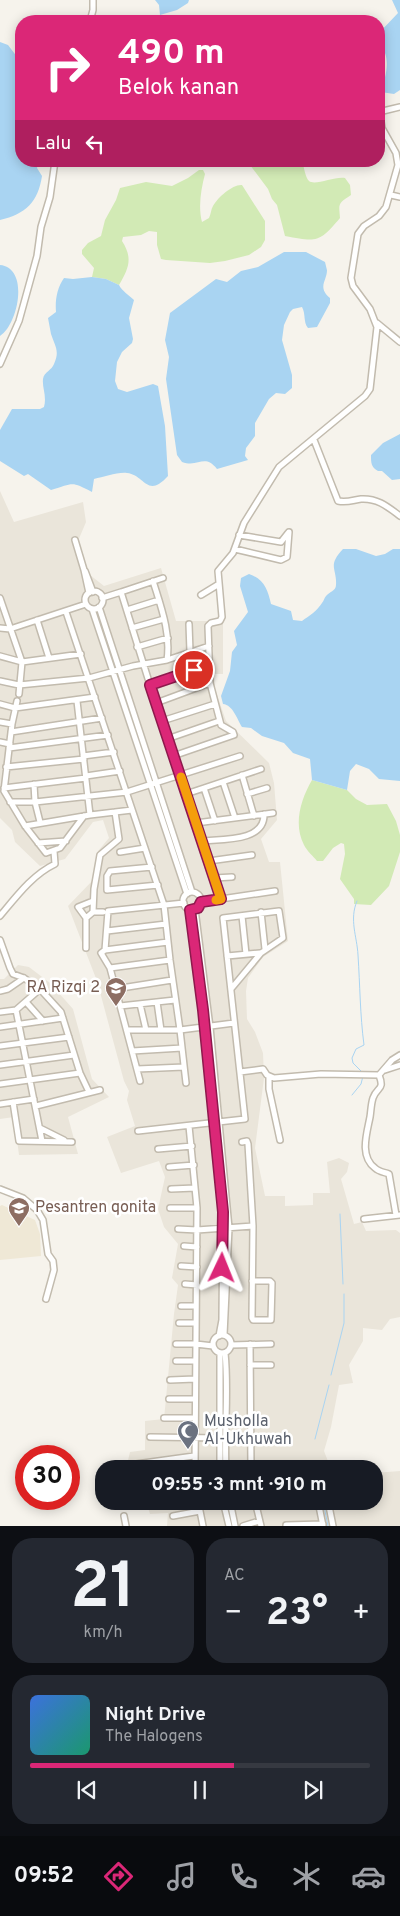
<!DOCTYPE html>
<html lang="id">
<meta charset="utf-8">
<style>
:root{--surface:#171b24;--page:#242831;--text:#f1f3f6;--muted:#9ea1a6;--line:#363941;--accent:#db2777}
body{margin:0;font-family:Overpass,sans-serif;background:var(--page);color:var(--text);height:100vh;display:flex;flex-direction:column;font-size:19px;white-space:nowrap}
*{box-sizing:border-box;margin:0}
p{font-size:16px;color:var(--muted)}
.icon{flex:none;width:28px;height:28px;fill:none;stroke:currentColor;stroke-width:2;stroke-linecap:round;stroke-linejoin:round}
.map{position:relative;height:1526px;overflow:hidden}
.sheet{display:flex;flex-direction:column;gap:12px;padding:12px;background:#0d0f14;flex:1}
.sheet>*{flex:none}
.hud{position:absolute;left:15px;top:15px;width:370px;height:152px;border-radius:20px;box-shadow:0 2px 12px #0003;background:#db2777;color:#fff;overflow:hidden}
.speed{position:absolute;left:15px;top:1445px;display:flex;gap:10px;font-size:25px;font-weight:700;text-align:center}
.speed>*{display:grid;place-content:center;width:65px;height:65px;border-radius:50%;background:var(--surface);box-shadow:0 2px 12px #0003;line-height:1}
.speed .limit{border:8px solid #d22;background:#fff;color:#111}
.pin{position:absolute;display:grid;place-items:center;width:42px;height:42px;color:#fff;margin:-21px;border:2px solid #fff;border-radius:50%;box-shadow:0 1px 5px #0007}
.me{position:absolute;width:55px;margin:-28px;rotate:2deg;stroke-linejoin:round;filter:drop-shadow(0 0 4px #0008)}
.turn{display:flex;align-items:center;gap:18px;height:105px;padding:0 20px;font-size:22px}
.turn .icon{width:65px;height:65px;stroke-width:2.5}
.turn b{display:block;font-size:35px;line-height:42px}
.then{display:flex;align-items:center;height:48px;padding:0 20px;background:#0003;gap:10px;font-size:19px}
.big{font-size:38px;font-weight:700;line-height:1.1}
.sheet .card{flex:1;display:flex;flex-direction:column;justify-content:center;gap:8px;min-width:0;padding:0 18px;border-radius:20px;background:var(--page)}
.sheet .dial{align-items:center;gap:0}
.dial b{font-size:65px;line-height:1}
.song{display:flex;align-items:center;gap:15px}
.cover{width:60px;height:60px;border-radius:8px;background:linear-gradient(135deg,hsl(220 70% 55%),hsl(160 70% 35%))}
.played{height:5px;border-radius:2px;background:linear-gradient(90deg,var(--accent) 60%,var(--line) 60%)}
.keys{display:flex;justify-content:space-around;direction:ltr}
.heat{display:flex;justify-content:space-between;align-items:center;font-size:28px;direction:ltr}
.sheet .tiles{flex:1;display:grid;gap:12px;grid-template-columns:1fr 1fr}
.card:last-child{grid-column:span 2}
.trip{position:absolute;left:95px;top:1460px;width:288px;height:50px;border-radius:20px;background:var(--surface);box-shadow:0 2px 12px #0003;font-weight:700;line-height:50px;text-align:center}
.tabs{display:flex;height:80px;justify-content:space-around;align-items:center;background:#090b0e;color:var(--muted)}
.tabs .icon{width:35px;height:35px}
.tabs .active{color:var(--accent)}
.tabs b{font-size:22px;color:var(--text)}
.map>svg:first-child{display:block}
.residential{fill:#eae5da}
.education{fill:#efe8d6}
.green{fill:#d2eab5}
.water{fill:#a9d4f2}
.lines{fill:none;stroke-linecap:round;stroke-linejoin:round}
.stream{stroke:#a9d4f2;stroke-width:1}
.minor-casing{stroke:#c2bbae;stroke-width:8}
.minor{stroke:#fff;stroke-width:5}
.route-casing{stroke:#8e194d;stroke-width:12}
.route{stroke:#db2777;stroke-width:9}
.slow{stroke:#f59e0b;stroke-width:9}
.labels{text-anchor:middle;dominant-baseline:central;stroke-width:5;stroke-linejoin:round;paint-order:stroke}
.education-label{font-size:16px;fill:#785e54;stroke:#fff;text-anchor:end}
.worship-label{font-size:16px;fill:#5b616d;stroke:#fff;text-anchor:start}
</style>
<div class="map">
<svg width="400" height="1526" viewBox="0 0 400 1526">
<rect width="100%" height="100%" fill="#f6f3ec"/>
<path class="residential" d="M0 491 14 522 83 502 86 522 78 541 82 557 90 575 104 586 161 568 176 621H223V674H214L215 689 226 721 269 763 274 783 277 820 261 839 269 862H280L288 941 263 957 248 978 246 991 247 1019 255 1032 263 1053 264 1078 255 1148 265 1196H285V1206L313 1205V1193H330L327 1162 339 1158 349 1163 347 1172 341 1179 354 1224 362 1222 366 1231 396 1230 400 1233V1317L390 1319 382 1330 363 1328V1341L349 1365 353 1383 339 1385 331 1427 324 1451 331 1469H126L130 1452 145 1450V1421L164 1419 174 1314 178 1285 172 1278 178 1244 164 1227 158 1209 165 1177 159 1161 121 1173 107 1137 135 1126 127 1100 129 1091 124 1081 97 981 68 906 93 880 98 851 109 838 103 820 93 822 65 859 40 866 15 842 12 830 0 818Z
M18 965 29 967 50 983 73 1009 92 1079 109 1097 68 1117 78 1154 19 1155 14 1117 0 1119V979H4Z
M400 1471V1526H167L168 1513 150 1514 146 1501 100 1505 104 1493V1501H374V1473Z"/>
<path class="education" d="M2 1205 35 1220 40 1234 41 1256 0 1260V1206Z"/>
<path class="green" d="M247 161H302C304 166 305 177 309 181 315 186 335 176 345 178L350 185 351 195C337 204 339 204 340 218 319 243 317 242 285 236L277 205 272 199 268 189Z
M199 170H203L205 174C201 189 198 207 202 222L209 218C211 214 211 209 213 206 218 197 233 184 242 185L265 221V240L261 247 249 255 225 261 210 263 166 260 161 259 157 245V232L149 231 141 235 123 237 122 241C133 258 129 268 119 285L106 279 92 277 94 268 82 254V250L88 243 101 236 105 220 116 200 120 188 146 182 172 186 188 178Z
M312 780 347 790 356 799 367 805 387 804 396 821 400 835V852L389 886 371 905 354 904V899L340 879 345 854 344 844 341 843 333 848 323 861H317C313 856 307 851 304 845 293 824 301 799 312 780Z"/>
<path class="water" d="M155 0H189L188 3 177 10 160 15 159 5Z
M392 0H400V90L394 94 381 92C386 74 392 58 379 43V33L398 13Z
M0 42 8 45 21 62V161H39L37 168 42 176C38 202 26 214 0 220Z
M284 252H306L325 262C325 262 327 270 327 270 327 281 317 287 330 298V303L317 327 308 328C303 322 306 314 302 307L293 309 290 312 284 325 282 340 292 375V388L285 394 276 393 269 399 255 423V436L246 448 245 456 248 460 217 469C204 453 199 468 182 462L177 455 166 379 169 357 165 340 170 313 216 279 227 282 241 271 258 267Z
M0 265C30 268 18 325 0 336Z
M92 277 106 279 119 285C122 291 129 295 134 300L129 318 133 339 132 343 122 352 117 362 115 381 118 389 127 392 153 384 158 386 165 426 168 476C147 499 145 475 127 473 117 472 104 477 94 479L92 492C71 481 74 483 51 490L28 474 24 476 0 461V430L12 409H40L44 407C47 396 42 388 43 379 44 372 52 370 54 364 60 351 55 346 51 334 50 329 49 323 48 318L56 312C55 300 57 288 64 278L73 279Z
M400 434V479L392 480 382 471H378C371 467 371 463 371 455L383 443Z
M343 549H356L376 556 385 554 393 549H400V781L379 779 369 769 356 764 350 771 347 790 312 780 310 759 293 753 284 743 262 736 251 728 242 727C237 719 233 705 223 704L221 696 230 671 232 652 237 645 234 631 248 612 240 586 241 578 249 574C264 579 268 590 271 604L291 611 293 620 302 621C309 616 317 611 322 603 324 601 324 598 326 596 329 592 336 591 336 585 337 568 327 566 343 549Z"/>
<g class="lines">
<path class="stream" d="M357 901C349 920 357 936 358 955 360 985 360 1015 364 1045L356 1049 352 1058 353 1063 363 1073
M352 1095 361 1084 363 1076
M340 1214 343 1284
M331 1375 344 1323V1294
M315 1439 329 1385
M317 1465V1469
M323 1501 328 1526"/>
<g class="minor-casing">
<path id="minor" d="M90 21 93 10V0
M391 195 400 197
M377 323 400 342
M0 364 19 321 37 256 41 227 50 197 55 161
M314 440 338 501C347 503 353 500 361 499 378 498 388 507 400 516
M239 535 281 542 288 533
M75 540 84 570 89 593
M235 549 281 560 287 557 289 532
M85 571 93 592
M153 581C161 607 171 633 167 660
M85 600a9 9 0 1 1 18 0a9 9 0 1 1-18 0Z
M121 592 163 578
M201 595 219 584
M0 598 22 662 19 694
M102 598 121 592 150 685 221 899
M99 607 192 892
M92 609 187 894
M127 610 159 600
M66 612 164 905 170 960 180 1030 186 1083
M37 620 49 658
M189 624 190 652
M0 628 10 629 86 604
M132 628 164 619
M137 647 168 638
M0 656 22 662 81 654
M0 681 19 685 89 678 133 666 167 660 209 646
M150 685 209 665
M17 701 12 724 4 791 25 826 46 853 60 848 84 816
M77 701 90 815
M156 703 210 683
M0 704 15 708 95 697
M162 721 215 704
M0 722 12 724
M11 732 102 718
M167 739 219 721
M0 742 10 744
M9 748 108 735
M83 756 114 752
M173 756 234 735 233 732 221 725 210 683 208 626 211 623 220 621 222 617 218 571 233 553 244 523 279 467 365 396 370 389 377 327 370 309 353 286 351 278 358 234 364 226 379 216 386 207 398 165 396 153 382 128 380 116 383 111 400 107
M6 767 84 759
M242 775 254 816
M86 776 120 771
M223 782 235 818
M34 784 35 802 127 792 240 756
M4 788 86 778
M204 788 215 821
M186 794 261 769
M247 794 267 788
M10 802H35L40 822
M196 823 273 813
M25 826 90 815 132 810
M202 841C222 839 265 842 264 814
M38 843 66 841
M120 852 145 848
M209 861 252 855
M152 867 110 871 107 876V890L158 885
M214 878 232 877
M183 901a9 9 0 1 1 18 0a9 9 0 1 1-18 0Z
M201 902 275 891
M195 909 210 1027 229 1228 224 1335
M191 910 205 1027 223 1212 222 1320 219 1336
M93 912H103
M261 912 265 949
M0 916C16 897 32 875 55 864L54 851
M242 916 246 954
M86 918 78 907 93 901
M107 931 166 924
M0 940 10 968 13 974 24 978 40 989 61 1012 80 1073 89 1092
M86 948V918L93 912 94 889 100 855 119 839 115 812
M105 950 168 942
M227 956 260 953
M110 968 101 953 105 950 108 911 184 903
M40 989 16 1010 42 1141
M115 989 172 980
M0 991 8 989 24 978
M26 1002 43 1021
M157 1002 161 1030
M140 1004 146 1030
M120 1006 175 1000
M0 1012 16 1010
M0 1027 63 1018
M127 1030H180L234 1023
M0 1046 69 1037
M132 1051 182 1048
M0 1065 74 1055
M137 1069 184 1067
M385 1070 400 1065
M240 1072 263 1069 267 1075 274 1078 321 1074 379 1075 392 1060 400 1055
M379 1075C385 1091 377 1086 373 1098 371 1104 371 1111 370 1117 367 1133 359 1156 375 1168 379 1172 384 1172 389 1174L396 1215
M269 1077V1089L280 1140
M140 1081 110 968 170 960
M0 1084 80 1073
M13 1102 19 1141 72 1142
M0 1104 34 1099
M36 1106 100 1090
M189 1126 197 1208 195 1469
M40 1128 64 1140
M138 1131 245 1119 223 918 279 911 283 938 261 953 231 989
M242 1142 247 1141 248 1144 253 1226 252 1318 253 1320H271L272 1283 270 1281H252
M158 1149 192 1146
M169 1167 194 1165
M0 1189 23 1198 37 1210 43 1220 48 1254 53 1261 54 1270 46 1299
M171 1189 195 1188
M170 1208H197
M364 1219 400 1215
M178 1229 197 1230 253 1226
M184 1246 197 1247
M181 1266 197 1267
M185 1284 197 1285
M181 1306H196
M179 1323H196
M213 1344a9 9 0 1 1 18 0a9 9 0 1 1-18 0Z
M176 1344H196L213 1346
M250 1344 251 1469
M231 1345 271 1344
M225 1353C229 1391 224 1430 226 1469
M176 1361H195
M250 1365H271
M170 1380 195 1379
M169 1399H195
M164 1418H195
M150 1437 220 1438
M129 1465 194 1456
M220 1469V1353
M150 1501H151
M198 1501 203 1526
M223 1501 229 1526
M230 1501 235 1526
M255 1501 261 1526
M318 1501 323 1526
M328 1501 333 1526
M284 1503 318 1502
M124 1516 126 1526
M173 1516 200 1511
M286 1525 323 1524
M243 1526 259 1521"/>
</g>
<use href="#minor" class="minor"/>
</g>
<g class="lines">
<g class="route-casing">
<path id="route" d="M194 670 150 685 221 899 201 902 198 908 190 910 203 1010 223 1212 222 1268"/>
</g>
<use href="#route" class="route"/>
<path class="slow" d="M181 777 221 899 216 900"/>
</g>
<defs>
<g id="school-pin" transform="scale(1.125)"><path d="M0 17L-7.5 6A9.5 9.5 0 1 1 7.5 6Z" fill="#8d6e63" stroke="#fff"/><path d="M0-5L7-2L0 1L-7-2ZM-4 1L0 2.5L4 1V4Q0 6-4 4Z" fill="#fff"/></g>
<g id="mosque-pin" transform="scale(1.125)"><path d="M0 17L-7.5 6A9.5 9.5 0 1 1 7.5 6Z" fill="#6b7280" stroke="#fff"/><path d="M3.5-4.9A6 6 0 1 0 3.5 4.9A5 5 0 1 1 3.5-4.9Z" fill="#fff"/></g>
</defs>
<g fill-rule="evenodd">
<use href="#school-pin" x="116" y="988"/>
<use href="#school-pin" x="19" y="1208"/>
<use href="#mosque-pin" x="188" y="1431"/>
</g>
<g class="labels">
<g class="education-label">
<text x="100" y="988">RA Rizqi 2</text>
<text x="35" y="1208" text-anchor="start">Pesantren qonita</text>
</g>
<g class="worship-label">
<text x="204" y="1422">Musholla<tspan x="204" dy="18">Al-Ukhuwah</tspan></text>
</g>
</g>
</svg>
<div class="speed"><div class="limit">30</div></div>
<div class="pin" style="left:194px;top:670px;background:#d93025"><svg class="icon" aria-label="arrive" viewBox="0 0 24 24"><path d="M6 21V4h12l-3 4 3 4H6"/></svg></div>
<svg class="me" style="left:222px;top:1268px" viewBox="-20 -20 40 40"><path d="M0-17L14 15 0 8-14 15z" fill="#db2777" stroke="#fff" stroke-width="4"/></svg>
<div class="trip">09:55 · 3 mnt · 910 m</div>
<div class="hud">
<div class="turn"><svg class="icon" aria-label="right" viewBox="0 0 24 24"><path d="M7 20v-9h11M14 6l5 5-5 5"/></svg><div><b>490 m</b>Belok kanan</div></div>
<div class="then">Lalu<svg class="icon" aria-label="left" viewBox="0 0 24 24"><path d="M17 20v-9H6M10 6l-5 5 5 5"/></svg></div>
</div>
</div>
<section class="sheet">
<div class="tiles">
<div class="card dial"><b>21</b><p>km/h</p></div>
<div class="card"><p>AC</p>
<div class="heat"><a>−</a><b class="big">23°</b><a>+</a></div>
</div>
<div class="card">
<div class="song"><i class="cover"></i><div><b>Night Drive</b><p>The Halogens</p></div></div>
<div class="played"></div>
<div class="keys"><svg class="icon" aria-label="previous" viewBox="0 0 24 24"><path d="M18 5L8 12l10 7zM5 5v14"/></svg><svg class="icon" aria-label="pause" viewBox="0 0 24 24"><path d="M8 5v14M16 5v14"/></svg><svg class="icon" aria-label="next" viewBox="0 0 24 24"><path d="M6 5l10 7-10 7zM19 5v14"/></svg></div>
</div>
</div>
</section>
<nav class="tabs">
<b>09:52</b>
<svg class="icon active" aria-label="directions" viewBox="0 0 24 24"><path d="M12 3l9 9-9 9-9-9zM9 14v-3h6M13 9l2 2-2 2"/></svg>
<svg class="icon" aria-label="music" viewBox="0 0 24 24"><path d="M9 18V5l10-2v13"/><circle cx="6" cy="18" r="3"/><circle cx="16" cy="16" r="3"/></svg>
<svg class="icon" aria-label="phone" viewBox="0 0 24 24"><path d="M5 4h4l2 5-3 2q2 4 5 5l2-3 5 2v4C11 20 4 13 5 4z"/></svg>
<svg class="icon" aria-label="climate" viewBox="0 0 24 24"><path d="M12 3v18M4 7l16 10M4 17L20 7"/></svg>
<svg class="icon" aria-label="car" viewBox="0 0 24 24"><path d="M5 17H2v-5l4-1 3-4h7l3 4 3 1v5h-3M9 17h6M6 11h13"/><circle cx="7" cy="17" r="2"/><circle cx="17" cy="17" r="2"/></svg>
</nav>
